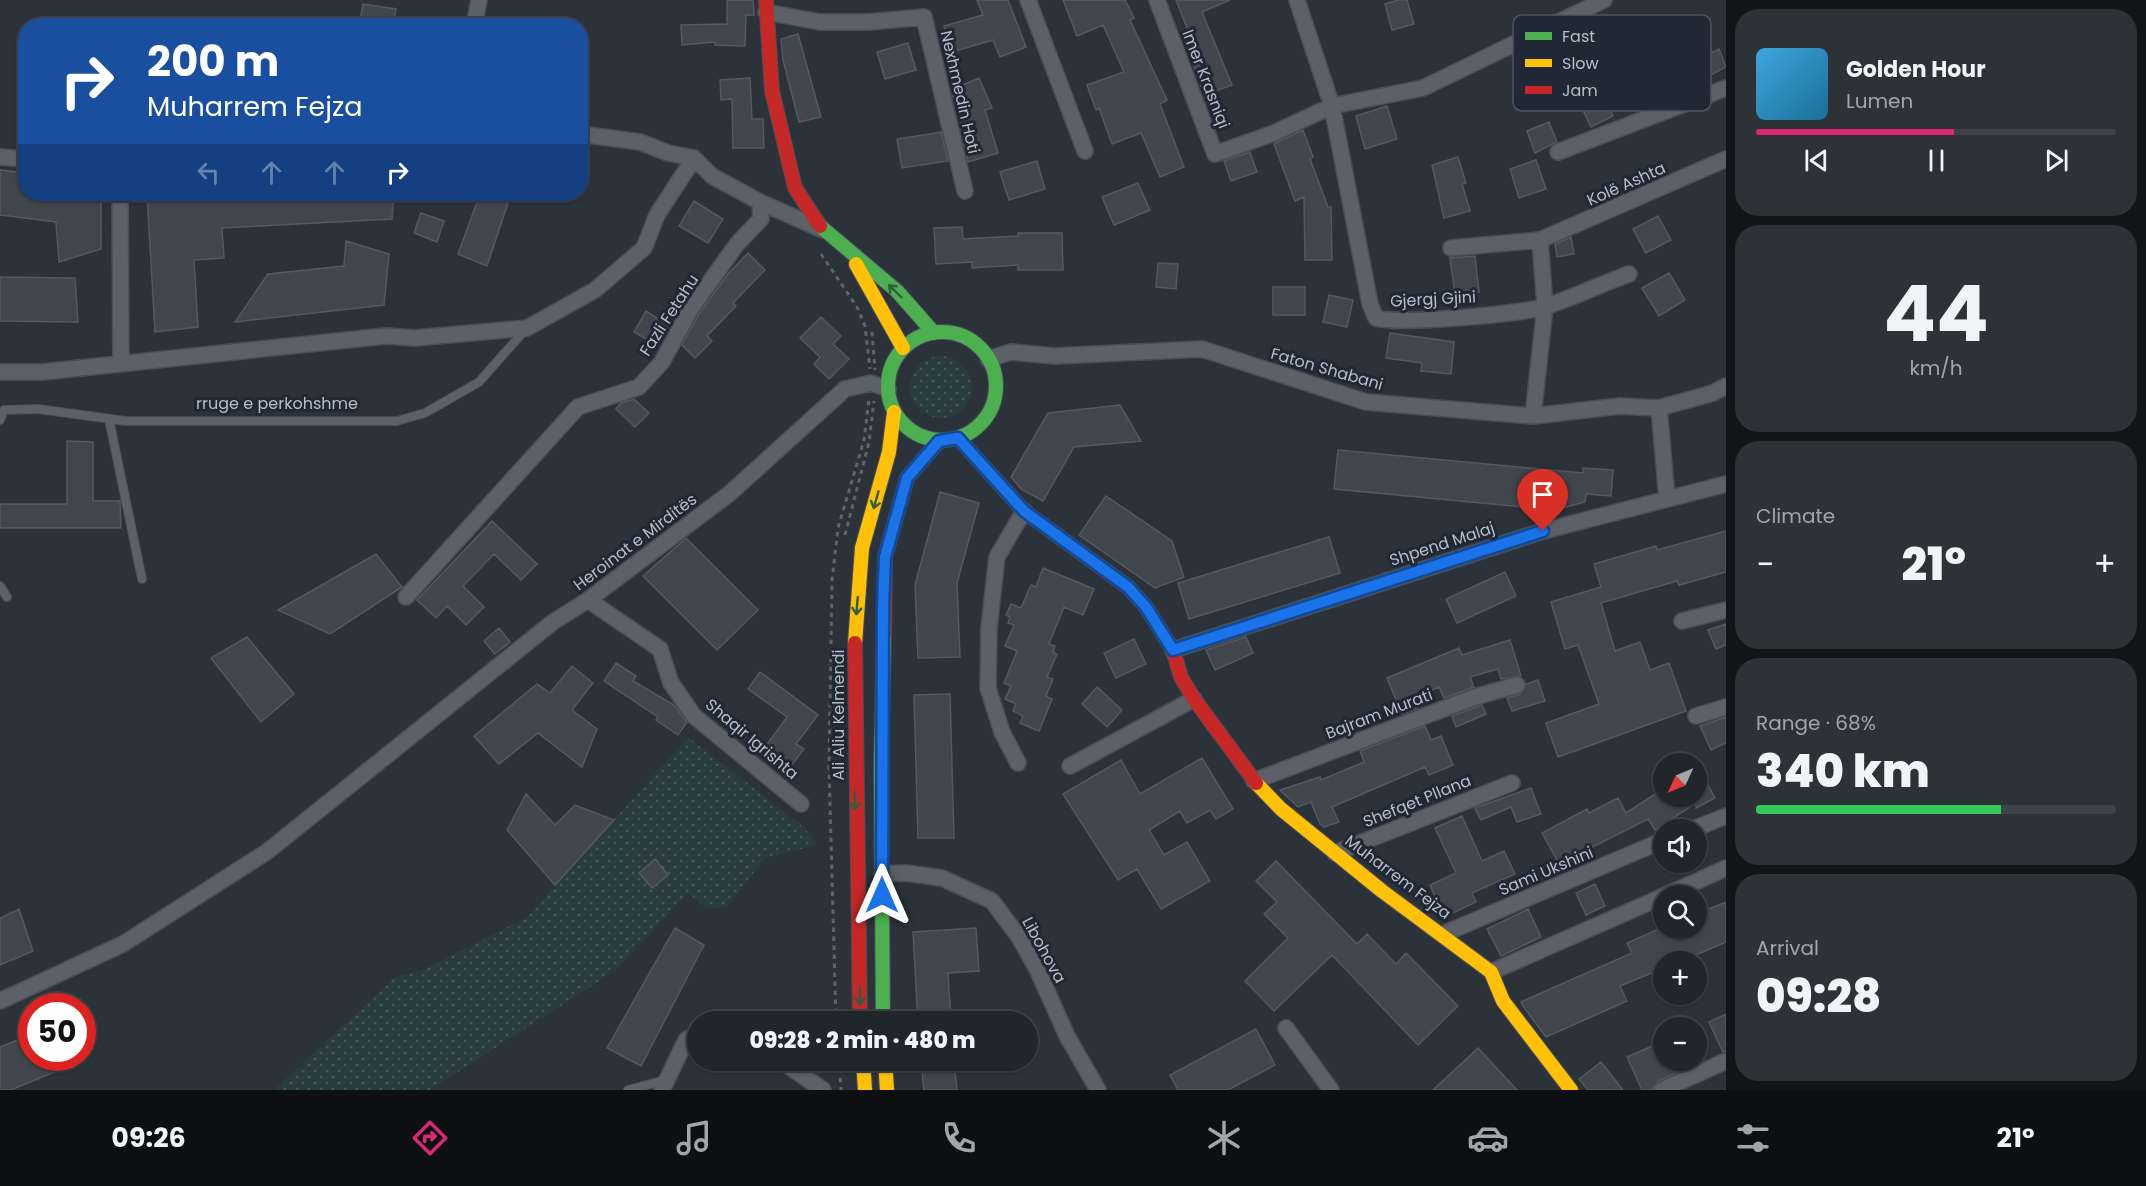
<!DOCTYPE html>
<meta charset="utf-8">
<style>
:root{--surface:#21262b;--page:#2d3237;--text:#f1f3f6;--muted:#a2a5a9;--line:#3e4347;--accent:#db2777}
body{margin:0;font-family:Poppins,sans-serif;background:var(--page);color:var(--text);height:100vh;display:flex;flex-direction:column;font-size:22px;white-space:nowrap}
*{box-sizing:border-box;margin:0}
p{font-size:20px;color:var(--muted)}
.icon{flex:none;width:33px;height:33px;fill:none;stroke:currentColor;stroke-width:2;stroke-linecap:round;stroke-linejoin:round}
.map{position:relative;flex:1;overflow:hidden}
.sheet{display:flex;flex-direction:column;gap:9px;padding:9px;background:#121518;width:420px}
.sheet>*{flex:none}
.banner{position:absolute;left:18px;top:18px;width:570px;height:183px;border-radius:24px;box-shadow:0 2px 4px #0004,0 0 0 2px var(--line);background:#1a4fa0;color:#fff;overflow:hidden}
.needle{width:39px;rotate:226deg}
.controls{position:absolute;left:1653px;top:753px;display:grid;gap:12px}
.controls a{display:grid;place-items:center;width:54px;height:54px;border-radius:50%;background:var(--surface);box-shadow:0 2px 4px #0004,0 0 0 2px var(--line);font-size:30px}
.speed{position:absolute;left:18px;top:993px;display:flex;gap:12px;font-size:30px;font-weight:700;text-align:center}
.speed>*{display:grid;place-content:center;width:78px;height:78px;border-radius:50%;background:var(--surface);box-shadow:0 2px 4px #0004,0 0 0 2px var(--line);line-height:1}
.speed .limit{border:9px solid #d22;background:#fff;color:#111}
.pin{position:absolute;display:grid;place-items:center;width:51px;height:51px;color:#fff;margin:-62px -26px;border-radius:50% 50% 50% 0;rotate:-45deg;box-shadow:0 0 6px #0007}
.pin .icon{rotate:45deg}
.me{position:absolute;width:66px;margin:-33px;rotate:0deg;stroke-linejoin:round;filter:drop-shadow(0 0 4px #0008)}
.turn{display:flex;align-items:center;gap:21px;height:126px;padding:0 30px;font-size:27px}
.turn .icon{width:78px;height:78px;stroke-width:2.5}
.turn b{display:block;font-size:42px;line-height:51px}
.lanes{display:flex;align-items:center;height:57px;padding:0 30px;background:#0003;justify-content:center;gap:30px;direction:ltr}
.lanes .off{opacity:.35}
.big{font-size:45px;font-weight:800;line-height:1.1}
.sheet .widget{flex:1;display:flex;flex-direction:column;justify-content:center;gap:9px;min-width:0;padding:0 21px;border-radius:24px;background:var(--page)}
.sheet .dial{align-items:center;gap:0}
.dial b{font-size:78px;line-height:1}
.song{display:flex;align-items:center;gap:18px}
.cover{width:72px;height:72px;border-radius:9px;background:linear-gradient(135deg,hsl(200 70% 55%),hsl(200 70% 35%))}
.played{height:6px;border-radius:3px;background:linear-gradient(90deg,var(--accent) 55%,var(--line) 55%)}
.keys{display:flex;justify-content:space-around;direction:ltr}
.heat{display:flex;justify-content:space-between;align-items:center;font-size:33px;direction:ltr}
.charge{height:9px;border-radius:4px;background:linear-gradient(90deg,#34c759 68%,var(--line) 0)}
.trip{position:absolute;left:687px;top:1011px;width:351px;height:60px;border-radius:30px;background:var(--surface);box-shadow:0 2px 4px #0004,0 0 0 2px var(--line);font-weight:800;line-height:60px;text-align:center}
.menu{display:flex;height:96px;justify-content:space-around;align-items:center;background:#0d0f11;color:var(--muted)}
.menu .icon{width:42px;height:42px}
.menu .on{color:var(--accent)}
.menu b{font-size:27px;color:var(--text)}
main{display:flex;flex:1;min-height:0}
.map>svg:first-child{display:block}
.grass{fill:url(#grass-dots)}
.building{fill:#41464d;stroke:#545961;stroke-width:1.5}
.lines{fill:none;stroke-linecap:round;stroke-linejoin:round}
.lane-casing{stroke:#4a4e56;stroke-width:10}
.street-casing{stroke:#4a4e56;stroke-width:18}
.fast-casing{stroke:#4a4e56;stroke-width:16}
.slow-casing{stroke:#4a4e56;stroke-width:16}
.jam-casing{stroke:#4a4e56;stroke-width:16}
.path{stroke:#5e6469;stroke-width:3;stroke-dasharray:4.5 4.5;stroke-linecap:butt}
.lane{stroke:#5c6067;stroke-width:8}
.street{stroke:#5c6067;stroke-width:15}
.fast{stroke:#4caf50;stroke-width:14}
.slow{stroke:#ffc107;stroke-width:14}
.jam{stroke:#c62828;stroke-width:14}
.oneway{stroke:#315e3f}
.route-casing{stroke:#114b97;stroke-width:15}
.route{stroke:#1a73e8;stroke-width:10}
.labels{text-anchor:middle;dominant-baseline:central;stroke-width:6;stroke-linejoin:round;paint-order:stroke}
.street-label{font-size:16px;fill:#b7beca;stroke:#1f2834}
.key{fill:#1f2834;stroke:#4d5561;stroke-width:1.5}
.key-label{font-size:16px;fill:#b7beca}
</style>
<main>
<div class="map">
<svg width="1726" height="1090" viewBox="0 0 1726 1090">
<defs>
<pattern id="grass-dots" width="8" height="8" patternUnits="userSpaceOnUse" patternTransform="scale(1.5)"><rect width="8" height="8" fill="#293c3f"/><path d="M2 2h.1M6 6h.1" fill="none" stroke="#465659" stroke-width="1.8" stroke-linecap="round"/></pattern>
</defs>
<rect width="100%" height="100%" fill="#2c3239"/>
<path class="grass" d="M910 387a31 31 0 1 1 62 0a31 31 0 1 1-62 0Z
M688 737 805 828 817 845 765 858 727 907 706 908 688 893 615 971 430 1090H274L395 977 425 969 527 917Z"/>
<path class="building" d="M727 0H753L754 15H746L745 46 715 45V42L682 45 681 25 727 24Z
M977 0H1008L1026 47 1000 57 993 40 952 52 944 26 983 15Z
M1063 0H1125L1134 18 1130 20 1167 100 1160 104 1184 167 1160 177 1141 133 1112 144 1099 108 1096 110 1087 85 1124 72 1103 25 1077 36Z
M1176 0H1230L1202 12 1232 85 1204 95 1194 67 1199 65 1188 42 1192 41Z
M1398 0H1407L1414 24 1392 30 1385 4Z
M363 4 396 9 393 26H359Z
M798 34 821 117 799 122 783 60 781 39Z
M908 43 916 70 885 79 877 52Z
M1719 49 1726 67 1699 81 1690 64Z
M750 78 752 119H763L764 148H733L732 99 721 100 720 80Z
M979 78 992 108 985 110 998 153 968 162 960 129H963L951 90Z
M1604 97 1613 116 1591 127 1582 108Z
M1387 106 1397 139 1365 149 1356 116Z
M1549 122 1557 142 1535 153 1527 131Z
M1303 130 1313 157 1310 159 1328 207H1331L1332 260H1305L1304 197 1295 201 1274 144Z
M941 132 948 161 902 168 897 139Z
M1250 152 1257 172 1231 181 1224 161Z
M1458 157 1466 183 1462 184 1470 211 1444 218 1432 165Z
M1536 160 1546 189 1519 198 1510 169Z
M1037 161 1045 189 1009 200 1000 172Z
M0 170 26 173V194H101V249L59 262 56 222 0 215Z
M1138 183 1150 210 1114 225 1102 197Z
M147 194H394L392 219 222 228 224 258 194 260 198 327 155 332Z
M480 194 508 203 487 266 458 254Z
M694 201 723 219 708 243 679 226Z
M421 213 444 221 437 242 414 233Z
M1658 216 1671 240 1646 253 1633 229Z
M962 227 963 239 1018 236V233H1062L1063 270H1018V265L972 268V262L936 264 934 228Z
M1571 237 1574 254 1557 257 1555 244Z
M346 241 389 254 384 305 235 322 268 274 344 266Z
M748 253 765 270 733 303 736 306 707 336 712 341 695 358 682 345 699 314 728 274Z
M1475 256 1479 292 1455 295 1450 258Z
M1158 263 1178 264 1176 289 1156 287Z
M1669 273 1685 300 1659 316 1642 288Z
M0 277 75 278 78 322 0 321Z
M1273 287H1305V315H1273Z
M1329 295 1353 300 1347 327 1323 322Z
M646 311 668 325 656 345 634 332Z
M821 317 841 336 833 344 849 359 829 379 814 364 820 357 800 338Z
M1390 333 1454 342 1451 374 1421 371 1422 363 1386 358Z
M634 399 649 413 635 427 616 409 621 403Z
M1120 405 1141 441 1074 447 1043 501 1021 489 1011 477 1048 413Z
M67 441 93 442V501H120L121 528H0V504H67Z
M1338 450 1583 473V468L1613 470 1611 496 1586 494 1585 502 1554 510 1334 489Z
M940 492 979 503 957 583 960 657 918 658 915 585Z
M1106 496 1172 541 1184 577 1155 588 1079 535Z
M492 521 537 564 521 580 494 554 463 586 484 607 466 625 447 606 436 618 417 600Z
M1726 531V572L1679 585 1677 581 1601 603 1615 651 1640 642 1650 670 1669 663 1686 711 1558 757 1546 723 1599 704 1578 645 1565 649 1551 602 1601 587 1594 564 1656 546 1657 550Z
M1329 537 1340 573 1189 619 1178 583Z
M686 538 758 610 717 650 643 576Z
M376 554 402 587 330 634 278 610Z
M1043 568 1094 589 1083 615 1064 607 1049 644 1055 646 1053 652 1057 654 1047 677 1053 679 1046 696 1052 699 1039 731 1020 723 1023 716 1013 711 1016 704 1005 699 1011 686 1004 683 1017 651 1005 646 1014 625 1008 623 1010 617 1006 615 1011 604 1021 608 1031 585 1036 587Z
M1505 572 1516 596 1457 623 1446 599Z
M1726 624V645L1716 649 1708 630Z
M499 628 510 642 495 654 484 641Z
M247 637 294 694 261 722 211 658Z
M1246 637 1253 653 1215 670 1206 650Z
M1134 639 1146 664 1116 678 1104 653Z
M1510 640 1521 676 1501 679 1498 669 1470 677 1474 687 1444 698 1439 687 1413 698 1418 708 1402 714 1387 678 1459 648 1462 655Z
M616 663 636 676 633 681 674 705 687 722 678 735 656 720 658 717 604 681Z
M572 666 593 683 572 710 597 729 582 767 538 733 499 764 474 736 537 684 550 693Z
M760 672 818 715 796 744 804 749 791 766 765 747 787 717 748 689Z
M1538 680 1545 701 1512 711 1507 698 1520 694 1526 684Z
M1097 687 1122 710 1107 727 1082 704Z
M950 694 954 838H918L914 695Z
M1482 705 1486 714 1456 727 1452 716Z
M1726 717V743L1711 750 1700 726Z
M1425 726 1431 740 1441 736 1453 765 1429 775 1425 767 1332 807 1339 822 1324 827 1320 824 1311 802 1298 807 1280 790 1320 777 1321 780 1364 762 1360 751Z
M1202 758 1233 809 1216 819 1210 810 1187 823 1180 811 1149 830 1164 855 1187 842 1210 881 1161 909 1137 869 1118 880 1063 794 1121 760 1140 794Z
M1696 763 1715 798 1696 808V803L1655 830 1648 819 1559 864 1542 833 1587 809 1589 813 1618 798 1626 813 1663 789 1664 796H1696Z
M1531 788 1541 814 1517 822 1511 807 1481 820 1475 808Z
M526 794 555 825 575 805 614 820 555 885 507 830Z
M1462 816 1482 861 1504 851 1515 874 1472 893 1476 902 1444 917 1430 885 1456 873 1435 828Z
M655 859 668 875 652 888 639 873Z
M1276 861 1357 944 1367 934 1396 964 1406 953 1458 1006 1418 1045 1332 955 1274 1011 1245 981 1288 938 1264 914 1277 902 1256 881Z
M1595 884 1605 906 1586 915 1576 893Z
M1726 902V942L1680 962H1664V968L1620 986 1627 1001 1546 1037 1523 1006 1521 1002 1632 953 1627 943 1661 928H1696V914Z
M19 909 33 951 0 965V918Z
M1528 909 1541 937 1501 956 1487 929Z
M675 928 704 945 641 1066 607 1048Z
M976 928 979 971 948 973 951 1022H918L913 932Z
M1726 1014V1051L1723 1052 1709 1022Z
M1256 1029 1275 1065 1228 1090H1178L1170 1075Z
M32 1034V1058H88L11 1090H0V1047Z
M1664 1041V1060H1703L1658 1081 1652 1090H1642L1627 1057Z
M1478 1048 1517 1090H1433Z
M921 1060H954L957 1090H924Z
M1601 1062 1623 1090H1588L1579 1079Z"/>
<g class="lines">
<g class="lane-casing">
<path id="lane" d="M109 419 142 579
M0 420 4 410 38 409 126 421H397L425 413 479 382 526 329
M0 586 7 597
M628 1090 665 1080"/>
</g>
<g class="street-casing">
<path id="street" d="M1028 0 1085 151
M1157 0 1215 154 1274 133 1332 106 1423 88 1604 0
M1297 0 1332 106 1370 304 1376 318C1397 325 1524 314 1547 306 1575 297 1601 284 1629 274
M766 12 820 22H868L924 17 965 191
M474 26 479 0
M580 134 640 142 668 153 694 158 712 176 760 202
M1558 152 1726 88
M0 157 26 159
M120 194 121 364
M1451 248 1540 240 1726 159
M988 359 1011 352 1055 356 1202 349 1366 402 1533 416 1620 406 1659 408 1713 393 1726 386
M0 372H42L386 336 415 338 527 328 595 290 644 248 657 215 694 158
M1659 408 1667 499
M1533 416 1545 307 1540 240
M406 597 578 407 639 387 662 362 690 310 737 244 761 219 760 202 823 230
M588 600 660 649 671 683 694 716 801 804
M1682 621 1726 610
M1173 650 1543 531 1726 484
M1696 716 1726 707
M1018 763 1002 732 988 688 989 628 997 557 1024 511
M1070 766 1194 699
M1254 781 1475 697 1517 685
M1691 830 1726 816
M1335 853 1512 783
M882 874 906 873 942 878 992 901 1019 937 1037 969 1067 1036 1098 1090
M1664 896 1726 868
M1443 934 1664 840
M1491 972 1664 896
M0 1001 123 944 268 851 553 622 588 600 729 494 845 389 871 383 888 389
M1286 1028 1331 1090
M780 1060 823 1090
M662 1090 686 1040 698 1033
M1662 1090 1726 1061"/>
</g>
<g class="fast-casing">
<path id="fast" d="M820 226 897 291 934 333
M888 386a54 54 0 1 1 108 0a54 54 0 1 1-108 0Z
M883 1022 881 767 884 635"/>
</g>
<g class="slow-casing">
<path id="slow" d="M856 264 903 348
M855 643 862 548 889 452 894 412
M1256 783 1281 809 1382 891 1491 972 1503 1001 1571 1090
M863 1060 865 1090
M885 1060 887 1090"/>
</g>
<g class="jam-casing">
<path id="jam" d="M766 0 772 91 795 188 820 226
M958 438 1024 511 1128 587 1146 607 1173 650 1181 677 1194 699 1256 783
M884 635 885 557 907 478 939 441
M855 643 860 1022"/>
</g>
<path class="path" d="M821 254 857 307 865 326 870 369
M872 332 875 370
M845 535 869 442 874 401
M836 1022 829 768 832 580 838 528 864 440 869 399
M839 1060 841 1090"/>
<use href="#lane" class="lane"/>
<use href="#street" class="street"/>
<use href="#fast" class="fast"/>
<use href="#slow" class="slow"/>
<use href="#jam" class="jam"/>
</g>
<defs><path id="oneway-shaft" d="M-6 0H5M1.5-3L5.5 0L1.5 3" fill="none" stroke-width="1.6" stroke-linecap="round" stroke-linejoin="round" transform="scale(1.5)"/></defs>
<g class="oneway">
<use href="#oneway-shaft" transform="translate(895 291) rotate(-136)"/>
<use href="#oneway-shaft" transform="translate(876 500) rotate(106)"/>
<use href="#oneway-shaft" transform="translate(857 606) rotate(95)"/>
<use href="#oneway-shaft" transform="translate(855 801) rotate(89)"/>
<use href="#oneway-shaft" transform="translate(860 996) rotate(89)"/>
</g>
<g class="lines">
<g class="route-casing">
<path id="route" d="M882 895 883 606 885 557 907 478 939 441 958 438 1024 511 1128 587 1146 607 1173 650 1543 531"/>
</g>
<use href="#route" class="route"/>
</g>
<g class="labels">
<g class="street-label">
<text transform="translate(1206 79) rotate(69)">Imer Krasniqi</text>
<text transform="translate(960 92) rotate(77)">Nexhmedin Hoti</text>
<text transform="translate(1626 184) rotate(-24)">Kolë Ashta</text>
<text transform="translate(1433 299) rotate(-3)">Gjergj Gjini</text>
<text transform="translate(669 315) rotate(-57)">Fazli Fetahu</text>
<text transform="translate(1327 369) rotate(16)">Faton Shabani</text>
<text x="277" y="403">rruge e perkohshme</text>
<text transform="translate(635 542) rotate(-37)">Heroinat e Mirditës</text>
<text transform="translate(1442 544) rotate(-18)">Shpend Malaj</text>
<text transform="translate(1379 714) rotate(-21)">Bajram Murati</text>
<text transform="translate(838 715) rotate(-90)">Ali Aliu Kelmendi</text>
<text transform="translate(752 739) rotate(40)">Shaqir Igrishta</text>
<text transform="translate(1417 801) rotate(-22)">Shefqet Pllana</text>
<text transform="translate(1546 871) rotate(-23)">Sami Ukshini</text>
<text transform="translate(1398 877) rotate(37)">Muharrem Fejza</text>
<text transform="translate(1044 950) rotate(61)">Libohova</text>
</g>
</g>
<rect x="1513" y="15" width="198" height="96" rx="9" class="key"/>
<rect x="1525" y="32" width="27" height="8" fill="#4caf50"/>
<rect x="1525" y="59" width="27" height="8" fill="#ffc107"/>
<rect x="1525" y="86" width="27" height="8" fill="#c62828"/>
<g class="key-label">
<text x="1562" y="42">Fast</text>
<text x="1562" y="69">Slow</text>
<text x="1562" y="96">Jam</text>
</g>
</svg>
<div class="controls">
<a><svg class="needle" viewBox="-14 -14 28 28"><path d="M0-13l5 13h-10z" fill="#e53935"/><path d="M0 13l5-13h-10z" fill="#a2a5a9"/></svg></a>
<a><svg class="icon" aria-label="sound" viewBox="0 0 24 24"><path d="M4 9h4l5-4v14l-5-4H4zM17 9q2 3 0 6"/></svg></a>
<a><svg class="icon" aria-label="search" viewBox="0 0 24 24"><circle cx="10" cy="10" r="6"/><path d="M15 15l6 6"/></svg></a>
<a>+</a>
<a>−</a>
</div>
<div class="speed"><div class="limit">50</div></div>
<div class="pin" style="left:1543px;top:531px;background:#d93025"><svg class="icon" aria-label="arrive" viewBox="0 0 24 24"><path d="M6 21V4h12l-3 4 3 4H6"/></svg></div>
<svg class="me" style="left:882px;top:895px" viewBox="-20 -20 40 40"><path d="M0-17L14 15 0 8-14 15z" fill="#1a73e8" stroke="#fff" stroke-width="4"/></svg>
<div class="trip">09:28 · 2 min · 480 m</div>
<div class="banner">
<div class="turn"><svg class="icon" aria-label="right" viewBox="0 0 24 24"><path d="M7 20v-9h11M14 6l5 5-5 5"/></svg><div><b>200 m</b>Muharrem Fejza</div></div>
<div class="lanes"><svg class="icon off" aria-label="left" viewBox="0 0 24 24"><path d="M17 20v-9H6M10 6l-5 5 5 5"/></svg><svg class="icon off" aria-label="ahead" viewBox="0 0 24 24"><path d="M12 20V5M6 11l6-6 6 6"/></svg><svg class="icon off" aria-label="ahead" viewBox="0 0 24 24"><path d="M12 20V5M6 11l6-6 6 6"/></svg><svg class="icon" aria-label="right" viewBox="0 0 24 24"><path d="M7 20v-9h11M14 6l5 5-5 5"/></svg></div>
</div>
</div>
<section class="sheet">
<div class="widget">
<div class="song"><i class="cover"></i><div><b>Golden Hour</b><p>Lumen</p></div></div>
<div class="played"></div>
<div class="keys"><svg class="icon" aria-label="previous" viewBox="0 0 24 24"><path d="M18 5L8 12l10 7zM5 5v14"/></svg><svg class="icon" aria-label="pause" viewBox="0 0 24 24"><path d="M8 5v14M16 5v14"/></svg><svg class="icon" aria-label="next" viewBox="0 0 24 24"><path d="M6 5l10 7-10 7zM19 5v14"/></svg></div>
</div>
<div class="widget dial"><b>44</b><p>km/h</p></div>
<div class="widget"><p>Climate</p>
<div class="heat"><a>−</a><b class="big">21°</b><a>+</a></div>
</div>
<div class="widget"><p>Range · 68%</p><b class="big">340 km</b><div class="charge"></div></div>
<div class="widget"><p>Arrival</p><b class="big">09:28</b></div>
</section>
</main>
<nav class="menu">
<b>09:26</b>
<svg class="icon on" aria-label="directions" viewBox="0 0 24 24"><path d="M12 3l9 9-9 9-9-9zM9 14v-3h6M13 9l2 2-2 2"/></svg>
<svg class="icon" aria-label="music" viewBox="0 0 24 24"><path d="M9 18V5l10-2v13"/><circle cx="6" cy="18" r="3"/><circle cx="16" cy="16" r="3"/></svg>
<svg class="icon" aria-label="phone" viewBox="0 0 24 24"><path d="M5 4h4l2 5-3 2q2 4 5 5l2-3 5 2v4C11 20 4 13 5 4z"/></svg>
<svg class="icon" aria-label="climate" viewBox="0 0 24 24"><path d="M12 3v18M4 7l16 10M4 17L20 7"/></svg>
<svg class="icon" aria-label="car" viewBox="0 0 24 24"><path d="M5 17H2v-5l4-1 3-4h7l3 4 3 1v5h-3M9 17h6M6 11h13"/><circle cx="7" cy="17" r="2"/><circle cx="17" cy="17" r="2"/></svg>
<svg class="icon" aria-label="filters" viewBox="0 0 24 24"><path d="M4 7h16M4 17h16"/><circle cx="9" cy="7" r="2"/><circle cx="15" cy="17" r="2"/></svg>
<b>21°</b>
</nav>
